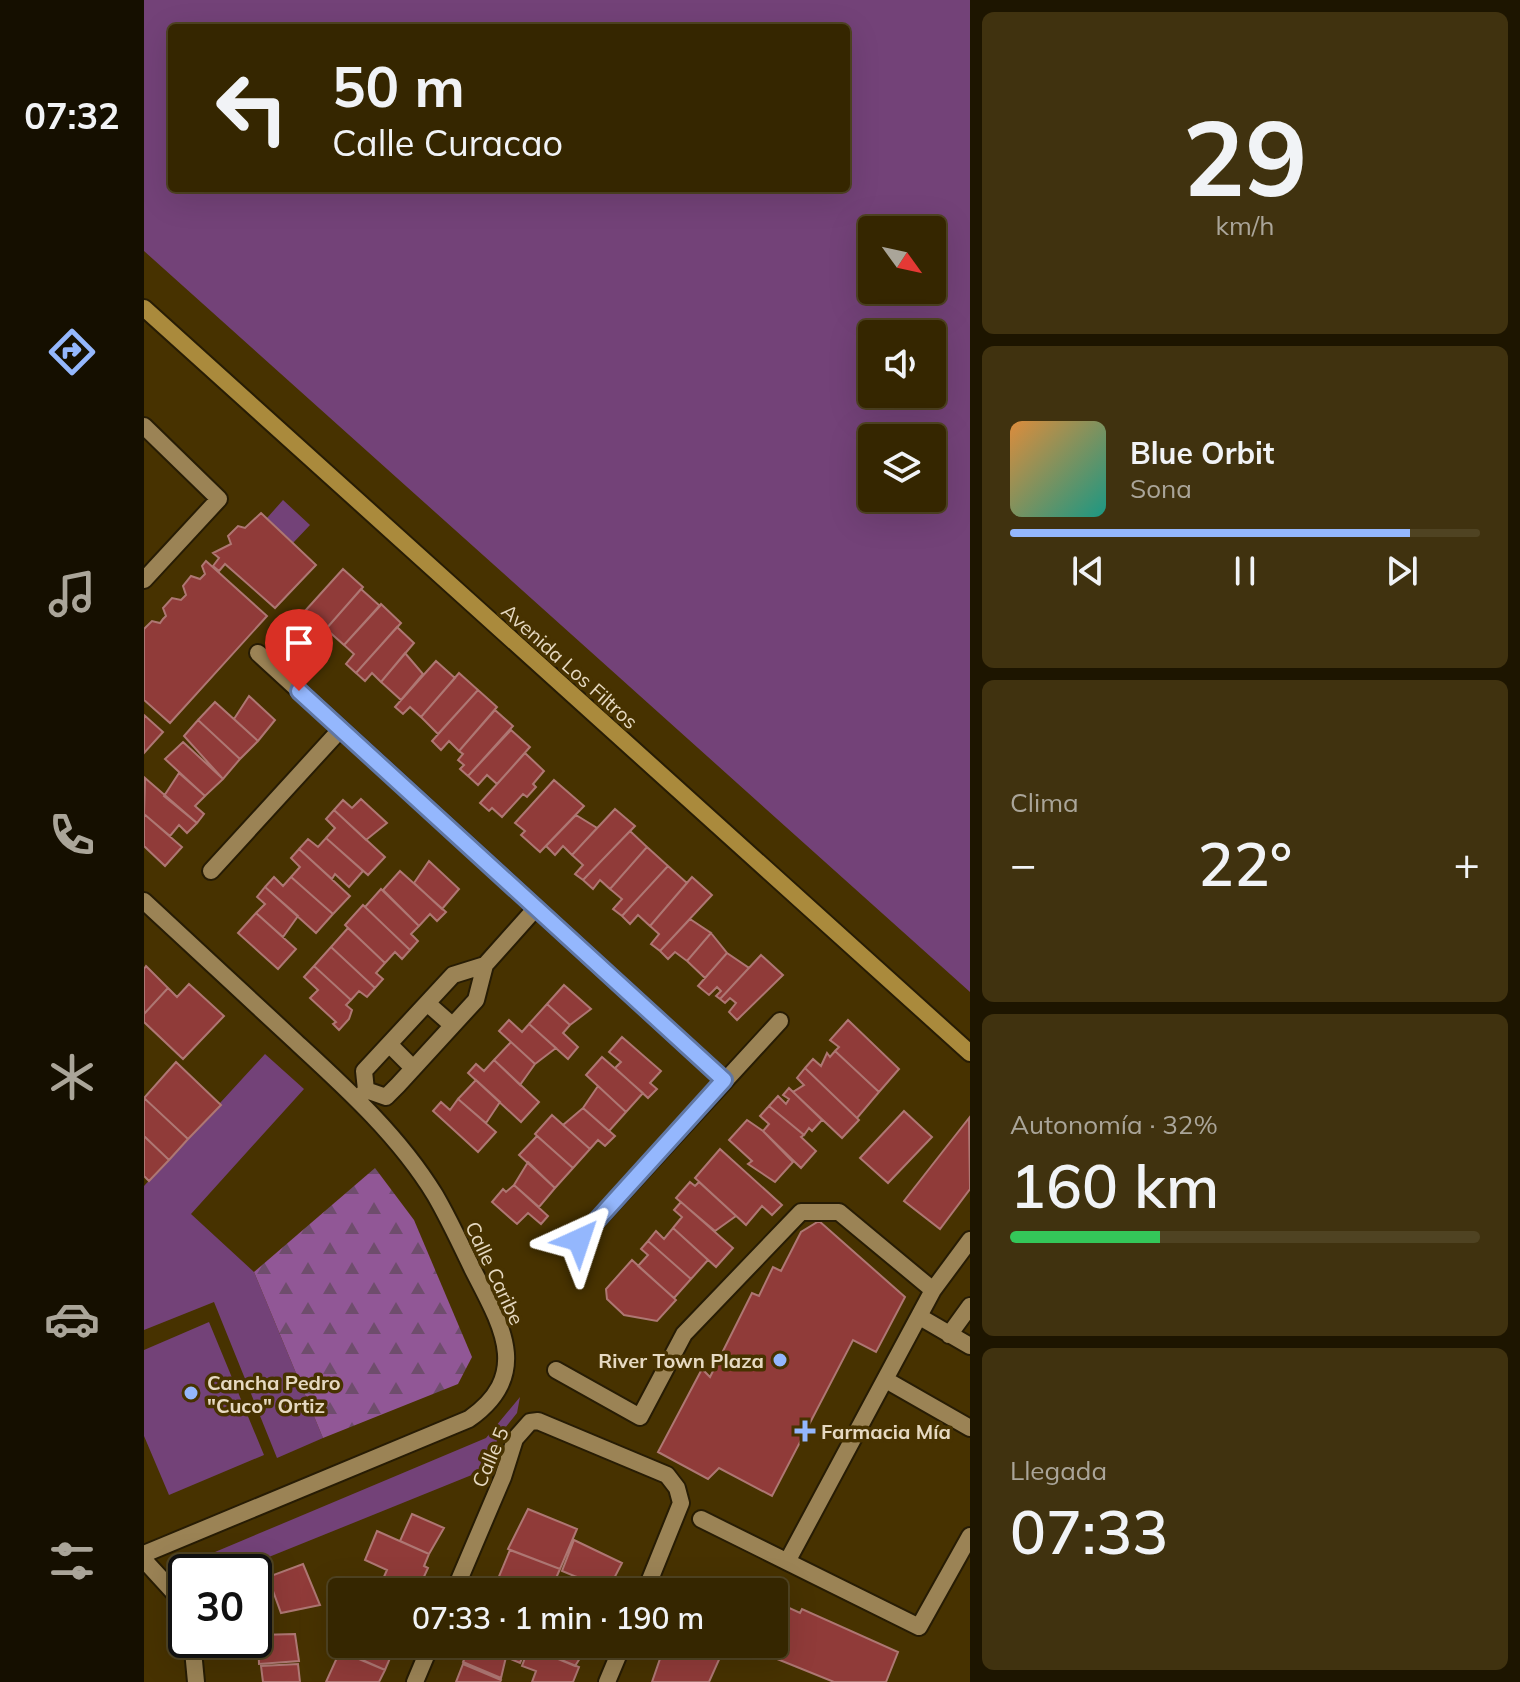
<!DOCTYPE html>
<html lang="es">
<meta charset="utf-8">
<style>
:root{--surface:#352600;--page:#40320f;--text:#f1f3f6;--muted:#aaa599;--line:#4f4322;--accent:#94b7fd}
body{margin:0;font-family:Mulish,sans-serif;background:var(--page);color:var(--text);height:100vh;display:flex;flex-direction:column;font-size:30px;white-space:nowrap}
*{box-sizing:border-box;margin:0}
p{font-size:26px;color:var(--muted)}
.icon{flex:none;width:44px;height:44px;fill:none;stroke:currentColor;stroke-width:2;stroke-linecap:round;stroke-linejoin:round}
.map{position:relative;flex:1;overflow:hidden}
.panel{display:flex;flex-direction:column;gap:12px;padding:12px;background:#1d1500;width:550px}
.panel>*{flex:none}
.hud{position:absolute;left:24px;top:24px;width:682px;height:168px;border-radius:8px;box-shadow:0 8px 32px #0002,0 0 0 2px var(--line);background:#352600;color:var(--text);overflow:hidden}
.needle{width:52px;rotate:123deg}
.tools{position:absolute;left:714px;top:216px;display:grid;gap:16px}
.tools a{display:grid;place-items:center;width:88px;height:88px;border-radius:8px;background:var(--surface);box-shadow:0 8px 32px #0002,0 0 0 2px var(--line);font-size:40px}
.speed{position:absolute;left:24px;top:1554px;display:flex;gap:16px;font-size:40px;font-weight:700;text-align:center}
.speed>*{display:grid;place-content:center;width:104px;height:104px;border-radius:50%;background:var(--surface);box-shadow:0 8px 32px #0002,0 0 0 2px var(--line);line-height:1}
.speed .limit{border:4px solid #111;border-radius:12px;background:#fff;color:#111}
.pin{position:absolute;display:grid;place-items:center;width:68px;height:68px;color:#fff;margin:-82px -34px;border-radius:50% 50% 50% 0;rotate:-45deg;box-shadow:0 0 8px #0007}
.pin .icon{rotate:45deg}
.me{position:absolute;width:88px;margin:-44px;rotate:42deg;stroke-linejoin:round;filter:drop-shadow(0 0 6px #0008)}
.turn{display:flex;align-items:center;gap:28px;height:168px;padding:0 32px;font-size:36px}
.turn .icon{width:104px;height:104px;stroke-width:2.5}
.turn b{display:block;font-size:56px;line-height:68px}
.big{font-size:60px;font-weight:600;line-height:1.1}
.panel .tile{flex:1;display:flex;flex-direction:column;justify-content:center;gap:12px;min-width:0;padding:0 28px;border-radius:12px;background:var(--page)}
.panel .dial{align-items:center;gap:0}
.dial b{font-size:104px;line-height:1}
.song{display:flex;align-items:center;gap:24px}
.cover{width:96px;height:96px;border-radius:12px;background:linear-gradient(135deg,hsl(30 70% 55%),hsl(170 70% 35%))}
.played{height:8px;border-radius:4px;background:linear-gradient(90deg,var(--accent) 85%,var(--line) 85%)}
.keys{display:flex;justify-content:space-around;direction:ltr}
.heat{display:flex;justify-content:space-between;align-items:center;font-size:44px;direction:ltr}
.charge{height:12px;border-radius:6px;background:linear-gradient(90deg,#34c759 32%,var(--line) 0)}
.trip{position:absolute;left:184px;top:1578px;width:460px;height:80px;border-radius:8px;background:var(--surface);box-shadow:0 8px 32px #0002,0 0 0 2px var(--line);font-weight:600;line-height:80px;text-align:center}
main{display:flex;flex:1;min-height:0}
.tabs{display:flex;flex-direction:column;width:144px;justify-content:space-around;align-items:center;background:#150f00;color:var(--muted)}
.tabs .icon{width:56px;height:56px}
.tabs .current{color:var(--accent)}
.tabs b{font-size:36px;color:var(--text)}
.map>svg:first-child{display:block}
.grass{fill:#734278;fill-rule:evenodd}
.forest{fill:url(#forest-firs)}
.building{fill:#903b39;stroke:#ae7773;stroke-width:2}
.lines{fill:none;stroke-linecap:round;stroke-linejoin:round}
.lane-casing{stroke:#271c04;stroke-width:20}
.street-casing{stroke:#271c04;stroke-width:20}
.secondary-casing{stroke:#271c04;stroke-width:20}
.lane{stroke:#9b8355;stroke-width:16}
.street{stroke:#9b8355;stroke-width:16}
.secondary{stroke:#aa8a3c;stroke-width:16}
.route-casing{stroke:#6077a4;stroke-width:20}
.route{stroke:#94b7fd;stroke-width:14}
.poi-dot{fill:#94b7fd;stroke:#473200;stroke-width:3}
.labels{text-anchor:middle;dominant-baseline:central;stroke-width:7;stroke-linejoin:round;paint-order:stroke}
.street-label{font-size:20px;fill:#e6d9c1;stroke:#473200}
.poi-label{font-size:20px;font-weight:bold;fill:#e6d9c1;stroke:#473200;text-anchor:start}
</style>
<main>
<nav class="tabs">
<b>07:32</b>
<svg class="icon current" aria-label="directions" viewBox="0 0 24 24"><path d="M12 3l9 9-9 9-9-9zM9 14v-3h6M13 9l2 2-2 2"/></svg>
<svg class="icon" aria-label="music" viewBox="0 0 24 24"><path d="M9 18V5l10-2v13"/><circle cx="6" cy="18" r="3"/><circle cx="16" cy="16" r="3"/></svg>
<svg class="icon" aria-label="phone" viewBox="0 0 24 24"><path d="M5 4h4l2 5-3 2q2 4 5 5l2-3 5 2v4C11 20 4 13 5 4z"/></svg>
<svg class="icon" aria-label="climate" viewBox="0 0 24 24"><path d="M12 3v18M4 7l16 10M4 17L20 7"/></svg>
<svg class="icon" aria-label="car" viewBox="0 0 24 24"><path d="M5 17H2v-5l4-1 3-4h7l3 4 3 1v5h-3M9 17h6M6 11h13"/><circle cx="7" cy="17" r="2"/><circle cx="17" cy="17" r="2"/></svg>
<svg class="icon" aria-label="filters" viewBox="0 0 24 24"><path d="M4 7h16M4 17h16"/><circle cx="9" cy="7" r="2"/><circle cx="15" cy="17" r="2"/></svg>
</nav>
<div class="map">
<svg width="826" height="1682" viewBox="0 0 826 1682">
<defs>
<pattern id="forest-firs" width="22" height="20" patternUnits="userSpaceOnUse" patternTransform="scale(2)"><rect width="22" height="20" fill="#915796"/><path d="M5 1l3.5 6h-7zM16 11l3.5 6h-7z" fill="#6f4d6d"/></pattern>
</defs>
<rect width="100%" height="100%" fill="#473200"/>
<path class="grass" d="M0 0H826V992L0 251ZM28 28H702V188H28ZM728 230H788V290H728ZM728 334H788V394H728ZM728 438H788V498H728Z
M139 500 166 525 149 543 123 518Z
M121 1054 160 1089 47 1214 110 1272 179 1438 133 1458 70 1302 0 1330V1186Z
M65 1322 120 1455 25 1495 0 1436V1350Z
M376 1397 373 1413 354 1437 345 1468 88 1572H59L61 1562 71 1552 342 1438Z"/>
<path class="forest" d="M231 1168 270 1220 328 1357 314 1384 179 1438 110 1272Z"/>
<path class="building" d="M117 513 172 565 131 608 81 564 75 571 69 566 75 558 69 553 87 544 84 536 94 526 101 528Z
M62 561 123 616 26 723 0 700V629L8 621 16 623 19 619 22 616 19 608 28 598 37 600 42 595 39 586 47 576 56 579 61 574 58 566Z
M199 569 219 587 174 638 164 629 172 621 161 611Z
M217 589 236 606 200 645 182 629Z
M237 604 257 623 212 673 202 664 210 654 200 645Z
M253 627 270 643 237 682 228 673 221 681 212 673Z
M261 653 279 674 257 700 237 682Z
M292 661 311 678 277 717 266 707 259 714 251 707Z
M315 673 334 690 294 734 277 717Z
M334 690 353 707 315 751 305 741 297 750 288 741Z
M105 696 131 720 114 741 90 719Z
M71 702 114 741 96 759 54 720Z
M351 710 369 726 324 776 316 769 320 765 314 760 319 754 315 751Z
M0 715 19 732 0 753Z
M54 720 96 759 79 779 40 736Z
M367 730 386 747 353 784 343 775 334 785 324 776Z
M39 742 79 779 61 796 21 759Z
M381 753 400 771 389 784 392 787 383 797 379 794 358 817 348 808 345 811 336 803Z
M35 773 61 796 51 806 60 814 53 823 20 796Z
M1 778 53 823 43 833 35 825 26 836 0 814Z
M410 780 440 806 396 852 377 835 381 831 371 823Z
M217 799 243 823 222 840 190 810 199 800 208 808Z
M471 809 491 826 439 880 431 874 439 865 428 855Z
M190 810 241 857 224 875 182 838 191 828 182 819Z
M0 814 38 847 21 866 0 846Z
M432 815 453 828 428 855 419 846 411 855 402 846Z
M486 831 503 847 466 889 456 880 449 889 439 880Z
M182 838 219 871 205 887 191 874 188 879 155 849 164 839 174 847Z
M503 847 524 866 478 916 469 909 478 899 466 889Z
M155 849 206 896 189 914 147 877 156 867 147 858Z
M285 861 315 889 298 909 270 883Z
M524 866 543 883 506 926 494 915 486 924 478 916Z
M256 871 302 912 293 921 286 914 275 926 239 890Z
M130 877 139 886 147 877 189 914 172 933 121 887Z
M548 877 568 895 516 951 507 944 515 934 506 926Z
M121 887 154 916 139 937 112 913 121 904 113 897Z
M237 889 275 926 267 934 274 941 266 950 221 907Z
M219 905 266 950 258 959 251 952 241 963 201 925Z
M112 913 152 949 134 969 94 933Z
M546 919 567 933 543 961 531 952 524 959 516 951Z
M204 928 241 963 232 973 239 979 231 988 187 947Z
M567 933 583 953 561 978 543 961Z
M187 947 231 988 223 997 215 991 207 1000 170 966Z
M583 953 605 968 576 999 572 996 577 991 573 987 565 995 554 986Z
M617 955 639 975 593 1020 585 1012 592 1003 586 998 581 1003 576 999Z
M2 966 24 988 0 1014V969Z
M170 966 207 1000 202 1005 208 1010 205 1019 195 1030 189 1024 192 1022 166 998 174 990 160 977Z
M45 984 80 1016 39 1059 0 1022V1014L24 988 33 997Z
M420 985 447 1009 426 1025 403 1004Z
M403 1004 426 1025 419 1033 434 1047 424 1059 385 1024Z
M365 1020 378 1032 385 1024 412 1048 391 1064 355 1031Z
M704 1020 755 1069 735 1092 691 1051 695 1047 686 1040Z
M478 1037 517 1071 506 1083 513 1089 504 1098 471 1068 477 1062 465 1052Z
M367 1042 391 1064 376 1085 350 1060Z
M691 1051 735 1092 713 1118 661 1068 669 1059 677 1066 683 1053 686 1057Z
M458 1057 499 1093 482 1112 442 1075Z
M350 1060 395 1102 377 1122 324 1073 332 1064 340 1071Z
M32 1062 77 1105 44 1139 0 1098Z
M661 1068 715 1120 698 1138 649 1092 660 1085 653 1078Z
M332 1080 356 1102 342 1123 314 1099Z
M454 1086 482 1112 465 1131 439 1108Z
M645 1088 678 1120 668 1131 665 1128 660 1135 625 1106 634 1096 642 1104 645 1099 639 1095Z
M0 1098 44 1139 25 1160 0 1136Z
M314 1099 352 1132 334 1152 289 1111 297 1102 306 1110Z
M625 1106 660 1135 657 1137 672 1151 657 1168 619 1131 625 1124 616 1116Z
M439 1108 471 1136 461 1146 454 1140 446 1149 419 1125Z
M760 1111 788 1137 744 1183 716 1158Z
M408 1115 446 1149 429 1168 391 1134Z
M825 1118 826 1189 796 1229 760 1201Z
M603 1120 619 1131 649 1162 631 1182 604 1164 608 1161 585 1140Z
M0 1136 25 1160 5 1181 0 1176Z
M393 1136 429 1168 411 1188 375 1155Z
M576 1149 638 1205 628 1215 618 1206 602 1225 551 1178Z
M384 1162 411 1188 395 1207 370 1185Z
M546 1182 551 1186 555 1182 592 1216 571 1231 532 1198Z
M370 1185 404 1216 397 1224 384 1213 373 1224 348 1202 359 1189 362 1192Z
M537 1202 589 1248 572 1267 529 1228 538 1217 530 1210Z
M675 1221 761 1297 732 1352 709 1340 628 1496 575 1468 564 1479 514 1452 558 1369 566 1377 608 1293 615 1296 629 1267 637 1271 657 1232Z
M529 1228 564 1260 547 1279 504 1241 512 1231 520 1239Z
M504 1241 547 1279 530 1298 494 1266 504 1255 497 1249Z
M488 1260 532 1300 513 1321 480 1315 463 1299 462 1289Z
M384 1509 433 1529 416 1569 364 1549Z
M268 1514 300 1528 285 1554 256 1541Z
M233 1531 285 1554 280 1566 284 1568 273 1592 239 1579 243 1570 221 1560Z
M430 1540 478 1563 464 1590 418 1571Z
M366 1550 416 1569 406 1592H366L351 1586Z
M159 1564 176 1605 137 1613 124 1577Z
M433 1577 464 1590 463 1592H428Z
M213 1579 235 1589 239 1579 270 1592H208Z
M630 1597 644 1603 643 1607 656 1613 658 1609 754 1652 742 1682H690L596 1644H630Z
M198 1614V1639L189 1635Z
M151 1634 155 1661 115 1664 114 1635Z
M210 1644H252L241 1670 207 1655Z
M327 1644H378L383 1647 376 1663 362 1657 357 1678 319 1662Z
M386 1644H445L431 1666 385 1647Z
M526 1644H582L565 1682H508L517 1656 521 1657Z
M385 1647 435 1667 429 1682H388L392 1671 378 1666Z
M196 1651 241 1670 235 1682H182Z
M154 1664 156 1682H119L117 1666Z
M319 1664 357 1680 356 1682H312Z"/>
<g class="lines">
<g class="lane-casing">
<path id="lane" d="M776 1317 826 1346
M805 1335 826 1306
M412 1370 496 1417 540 1334 657 1212H695L789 1290
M742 1380 826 1428
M557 1519 775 1627 826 1536
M644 1560 789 1290 826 1240"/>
</g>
<g class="street-casing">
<path id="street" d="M0 426 75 499 0 580
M114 653 580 1080
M67 871 196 730
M0 901C51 948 101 995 152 1042 202 1088 255 1136 291 1195 305 1219 317 1245 329 1270 358 1326 388 1375 325 1419L0 1554
M283 1003 308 1025
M245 1044 269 1068
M222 1090 242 1097 254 1085 332 1000 341 965 391 909
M215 1098 222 1090 220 1071 309 975 341 965
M435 1240 636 1021
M0 1560 34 1597 42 1613
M310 1592 359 1477 371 1439 386 1422 394 1421 523 1475 533 1488 537 1503 501 1592
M48 1640 52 1682
M271 1682 287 1644
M463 1682 479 1644"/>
</g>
<g class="secondary-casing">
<path id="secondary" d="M0 308 826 1053"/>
</g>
<use href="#lane" class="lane"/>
<use href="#street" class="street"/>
<use href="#secondary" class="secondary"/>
</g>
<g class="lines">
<g class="route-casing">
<path id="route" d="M155 691 580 1080 435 1240"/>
</g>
<use href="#route" class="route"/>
</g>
<g class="poi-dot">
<circle cx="636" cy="1360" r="8"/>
<circle cx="47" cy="1393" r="8"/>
<path d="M657 1419h8v8h8v8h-8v8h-8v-8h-8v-8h8z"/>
</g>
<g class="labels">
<g class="street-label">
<text transform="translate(426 666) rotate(42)">Avenida Los Filtros</text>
<text transform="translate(351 1273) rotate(65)">Calle Caribe</text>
<text transform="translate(346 1457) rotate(-67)">Calle 5</text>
</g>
<g class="poi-label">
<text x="620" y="1360" text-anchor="end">River Town Plaza</text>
<text x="63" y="1382">Cancha Pedro<tspan x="63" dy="23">"Cuco" Ortiz</tspan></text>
<text x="677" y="1431">Farmacia Mía</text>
</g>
</g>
</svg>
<div class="tools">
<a><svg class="needle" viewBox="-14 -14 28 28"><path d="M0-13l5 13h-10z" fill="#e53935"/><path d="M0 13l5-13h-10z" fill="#aaa599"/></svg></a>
<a><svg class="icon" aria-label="sound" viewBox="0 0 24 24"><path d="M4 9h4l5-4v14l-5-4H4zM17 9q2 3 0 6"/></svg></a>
<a><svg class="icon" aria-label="layers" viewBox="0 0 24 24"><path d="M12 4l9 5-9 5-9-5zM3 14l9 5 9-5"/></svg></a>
</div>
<div class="speed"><div class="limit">30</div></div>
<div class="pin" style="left:155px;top:691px;background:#d93025"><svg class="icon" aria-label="arrive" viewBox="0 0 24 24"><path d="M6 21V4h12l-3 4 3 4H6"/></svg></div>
<svg class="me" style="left:435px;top:1240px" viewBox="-20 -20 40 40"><path d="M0-17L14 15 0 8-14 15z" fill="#94b7fd" stroke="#fff" stroke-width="4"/></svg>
<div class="trip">07:33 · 1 min · 190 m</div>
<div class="hud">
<div class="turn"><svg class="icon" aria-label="left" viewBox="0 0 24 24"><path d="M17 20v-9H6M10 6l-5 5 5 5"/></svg><div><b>50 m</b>Calle Curacao</div></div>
</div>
</div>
<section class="panel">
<div class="tile dial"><b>29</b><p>km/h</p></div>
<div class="tile">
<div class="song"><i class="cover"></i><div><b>Blue Orbit</b><p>Sona</p></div></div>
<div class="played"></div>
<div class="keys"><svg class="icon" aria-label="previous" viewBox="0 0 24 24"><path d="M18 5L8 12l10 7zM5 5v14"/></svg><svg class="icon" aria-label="pause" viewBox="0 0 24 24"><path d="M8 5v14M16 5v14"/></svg><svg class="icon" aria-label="next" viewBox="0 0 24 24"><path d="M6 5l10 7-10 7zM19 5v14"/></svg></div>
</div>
<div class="tile"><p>Clima</p>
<div class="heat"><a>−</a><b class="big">22°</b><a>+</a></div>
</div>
<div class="tile"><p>Autonomía · 32%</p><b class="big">160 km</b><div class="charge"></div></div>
<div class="tile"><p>Llegada</p><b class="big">07:33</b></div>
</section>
</main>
